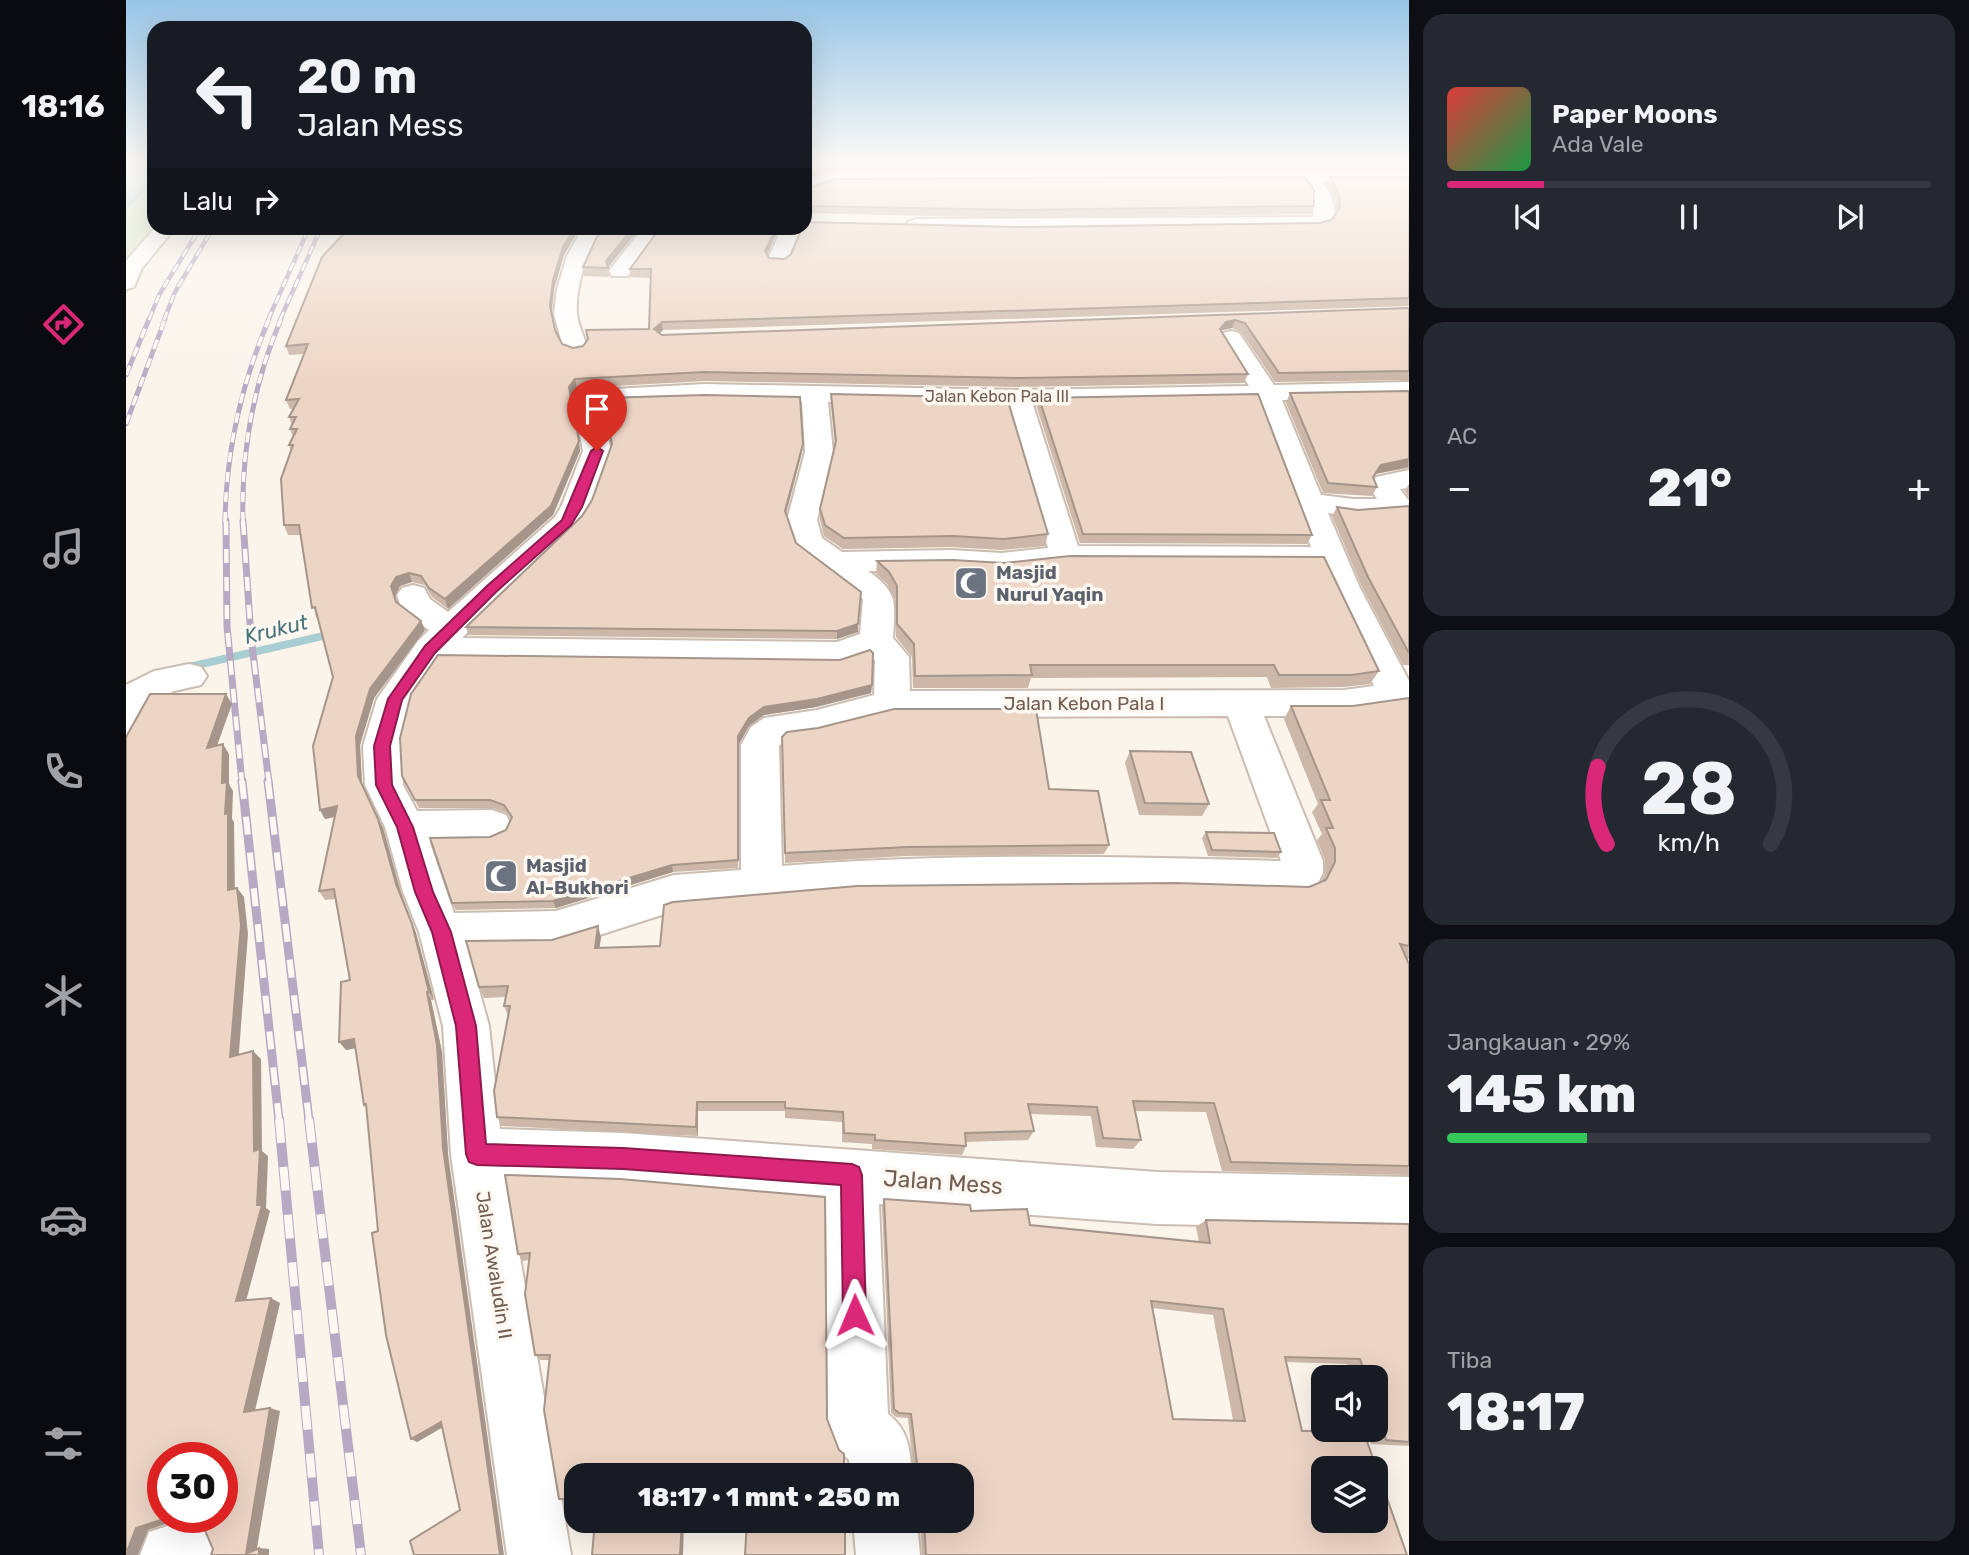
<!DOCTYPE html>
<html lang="id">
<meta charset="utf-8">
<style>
:root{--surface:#171b24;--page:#242831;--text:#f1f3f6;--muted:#9ea1a6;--line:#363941;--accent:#db2777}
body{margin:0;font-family:Rubik,sans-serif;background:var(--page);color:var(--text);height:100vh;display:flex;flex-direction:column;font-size:26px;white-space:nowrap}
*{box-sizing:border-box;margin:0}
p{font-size:23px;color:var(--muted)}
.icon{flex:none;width:38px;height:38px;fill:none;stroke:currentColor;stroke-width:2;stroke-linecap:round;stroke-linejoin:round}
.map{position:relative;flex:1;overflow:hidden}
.sheet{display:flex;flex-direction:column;gap:14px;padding:14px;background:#0d0f14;width:560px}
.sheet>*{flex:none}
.hud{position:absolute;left:21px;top:21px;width:665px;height:214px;border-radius:21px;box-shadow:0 7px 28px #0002;background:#171b24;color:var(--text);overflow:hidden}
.tools{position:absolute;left:1185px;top:1365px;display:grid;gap:14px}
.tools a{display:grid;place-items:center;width:77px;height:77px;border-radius:14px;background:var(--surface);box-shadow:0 7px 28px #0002;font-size:35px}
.speed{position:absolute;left:21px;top:1442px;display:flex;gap:14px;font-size:35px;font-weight:700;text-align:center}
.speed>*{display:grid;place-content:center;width:91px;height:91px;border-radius:50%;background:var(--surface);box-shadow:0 7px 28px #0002;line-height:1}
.speed .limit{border:10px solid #d22;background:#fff;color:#111}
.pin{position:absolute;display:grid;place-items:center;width:60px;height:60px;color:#fff;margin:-72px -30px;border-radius:50% 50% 50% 0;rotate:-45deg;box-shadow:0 0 7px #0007}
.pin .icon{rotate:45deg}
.me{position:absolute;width:77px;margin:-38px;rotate:359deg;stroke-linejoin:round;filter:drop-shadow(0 0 5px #0008)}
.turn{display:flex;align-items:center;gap:24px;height:147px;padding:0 35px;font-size:32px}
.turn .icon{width:91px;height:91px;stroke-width:2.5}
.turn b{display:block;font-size:49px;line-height:60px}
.then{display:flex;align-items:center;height:66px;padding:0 35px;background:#0003;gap:14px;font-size:26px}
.big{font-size:52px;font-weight:800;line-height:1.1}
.sheet .widget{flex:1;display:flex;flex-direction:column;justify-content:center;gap:10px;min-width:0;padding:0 24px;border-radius:21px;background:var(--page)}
.sheet .dial{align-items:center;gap:0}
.dial svg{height:182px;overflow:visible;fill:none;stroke:var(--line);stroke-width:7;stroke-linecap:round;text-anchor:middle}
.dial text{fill:var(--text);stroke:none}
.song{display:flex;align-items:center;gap:21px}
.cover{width:84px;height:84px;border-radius:10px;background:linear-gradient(135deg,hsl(0 70% 55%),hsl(140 70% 35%))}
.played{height:7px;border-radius:4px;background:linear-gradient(90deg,var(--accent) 20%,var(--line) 20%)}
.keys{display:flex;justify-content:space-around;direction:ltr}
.heat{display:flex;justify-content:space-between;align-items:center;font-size:38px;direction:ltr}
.charge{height:10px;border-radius:5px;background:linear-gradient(90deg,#34c759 29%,var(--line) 0)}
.trip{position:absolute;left:438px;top:1463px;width:410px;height:70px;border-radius:21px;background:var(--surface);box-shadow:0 7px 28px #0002;font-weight:800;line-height:70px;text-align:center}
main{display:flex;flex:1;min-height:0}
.menu{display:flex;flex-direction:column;width:126px;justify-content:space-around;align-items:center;background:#090b0e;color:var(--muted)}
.menu .icon{width:49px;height:49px}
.menu .selected{color:var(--accent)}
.menu b{font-size:32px;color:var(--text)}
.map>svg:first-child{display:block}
.green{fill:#d6e7ca}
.water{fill:#c1dee2;stroke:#a8cdd3;stroke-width:2}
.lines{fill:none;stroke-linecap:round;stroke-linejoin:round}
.stream{fill:#a8cdd3;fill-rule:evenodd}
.street-casing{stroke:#ccbdb2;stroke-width:4}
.street{fill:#fff;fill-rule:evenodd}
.rail-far4-casing{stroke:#b7a9c4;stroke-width:4.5}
.rail-far3-casing{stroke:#b7a9c4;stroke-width:5}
.rail-far2-casing{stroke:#b7a9c4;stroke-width:7}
.rail-far1-casing{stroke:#b7a9c4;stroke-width:9}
.rail-casing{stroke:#b7a9c4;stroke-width:10}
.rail-far4{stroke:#fdf8f1;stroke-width:2.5;stroke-dasharray:9;stroke-linecap:butt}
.rail-far3{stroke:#fdf8f1;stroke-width:3.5;stroke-dasharray:10;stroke-linecap:butt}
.rail-far2{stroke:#fdf8f1;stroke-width:4.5;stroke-dasharray:14;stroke-linecap:butt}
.rail-far1{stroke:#fdf8f1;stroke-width:6;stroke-dasharray:18;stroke-linecap:butt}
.rail{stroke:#fdf8f1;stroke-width:8;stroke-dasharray:24;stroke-linecap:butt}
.wall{fill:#ccb7a9;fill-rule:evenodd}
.shaded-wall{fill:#a6958a}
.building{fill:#edd5c5;stroke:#a6958a;stroke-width:2;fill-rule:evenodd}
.route{fill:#db2777;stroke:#8e194d;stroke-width:2}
.labels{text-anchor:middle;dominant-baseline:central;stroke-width:7;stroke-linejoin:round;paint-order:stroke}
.far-street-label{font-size:16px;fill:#735c50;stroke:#fdf8f1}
.worship-label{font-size:19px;font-weight:bold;fill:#5b616d;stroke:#fdf8f1;text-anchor:start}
.street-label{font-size:19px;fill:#735c50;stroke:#fdf8f1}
.water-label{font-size:21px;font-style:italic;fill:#49747c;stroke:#fdf8f1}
.near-street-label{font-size:23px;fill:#735c50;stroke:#fdf8f1}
</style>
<main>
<nav class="menu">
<b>18:16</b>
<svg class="icon selected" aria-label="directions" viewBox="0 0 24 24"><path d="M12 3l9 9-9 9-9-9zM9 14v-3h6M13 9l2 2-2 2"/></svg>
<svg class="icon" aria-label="music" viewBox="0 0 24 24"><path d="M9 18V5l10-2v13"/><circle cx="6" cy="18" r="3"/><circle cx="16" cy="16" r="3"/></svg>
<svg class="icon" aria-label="phone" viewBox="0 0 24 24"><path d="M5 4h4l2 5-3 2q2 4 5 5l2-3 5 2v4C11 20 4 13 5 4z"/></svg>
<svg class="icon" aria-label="climate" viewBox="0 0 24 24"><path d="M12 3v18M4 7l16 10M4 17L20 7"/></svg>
<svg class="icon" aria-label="car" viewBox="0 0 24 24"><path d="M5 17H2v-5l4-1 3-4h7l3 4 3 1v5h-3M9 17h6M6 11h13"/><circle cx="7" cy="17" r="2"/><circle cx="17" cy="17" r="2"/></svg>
<svg class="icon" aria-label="filters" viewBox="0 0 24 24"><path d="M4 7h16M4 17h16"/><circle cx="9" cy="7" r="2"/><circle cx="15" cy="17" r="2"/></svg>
</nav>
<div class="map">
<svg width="1283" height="1555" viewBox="0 0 1283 1555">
<rect width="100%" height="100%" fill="#faf4eb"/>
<path class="green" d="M28 181V228H40L23 250 0 296V208Z"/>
<path class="water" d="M0 163H28V181L0 208Z"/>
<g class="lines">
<path class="stream" d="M210 629 214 630 215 633 214 636 54 673 48 669 54 665Z"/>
<g class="street-casing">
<path id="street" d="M1283 170V182H1196C1209 199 1218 222 1191 229L790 231 783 229 780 225 783 221 790 219 1187 217 1188 197 1177 182 709 184 679 195V182L707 172Z
M29 228H49L16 268 8 287 0 289V261Z
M457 228H477C461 252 449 285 451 314 452 325 458 336 461 347L458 352 449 354 440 352 437 347 428 314 431 289 441 256Z
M517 228H537L502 276H486L483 271Z
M656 228H676L663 261 659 265H645L641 261Z
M1105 331 1113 333 1148 385 1283 382V398L1156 400 1195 495 1227 499H1251L1244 488 1250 477 1283 470V488L1274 489 1283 501 1280 513 1227 517 1202 513 1234 588 1283 681V707L1218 716H1138L1197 861V873L1188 891 1173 896 1043 892 729 895 548 911 430 949 342 950 363 1026 374 1129 497 1133 1031 1172 1283 1177V1229L1031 1224 753 1204 762 1414C783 1430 784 1450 786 1475H724L723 1460 714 1452 702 1423 700 1200 497 1185 381 1181 445 1555H381L325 1154 317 1026 293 932 277 892 259 827 239 785 237 746 251 699 292 641 303 630 276 611 271 595 276 588 287 585 298 588 304 599 322 612 429 517 435 507 457 451 447 396 451 391 579 384 892 390 1123 386 1093 338 1097 333ZM579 400 676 402 679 452 661 520 667 542 671 549 737 599 734 634 711 642 336 638 456 522 465 507 485 451 474 403ZM1130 401 1185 547 952 546 907 405ZM702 402 881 406 922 548 875 553 825 550 716 552 696 538 691 520 707 452ZM940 566 1193 567 1248 686 1218 690 784 691 783 657 767 638C769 603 773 593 742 571L825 570 875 573ZM744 655 749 660 748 695 691 710 638 718 625 727 615 745V870L548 875 430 911 328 913 304 843 366 842 380 837 386 826 380 815 366 810 291 811 277 785 275 746 286 701 314 661 713 666ZM1102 716 1155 861C991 856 820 853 656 866L653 746 660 740 691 736 766 717Z
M63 664 75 667 81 676 75 685 48 691 26 703 13 732 0 736V685L28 671Z
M63 1519 86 1528 95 1551 94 1555H14L23 1532Z
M727 1521H791L794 1555H730Z"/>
</g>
<use href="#street" class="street"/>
<g class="rail-far4-casing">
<path id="rail-far4" d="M23 320 33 295 74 228
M38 320 49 292 87 228
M142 320 183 228
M154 320 195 228"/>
</g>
<g class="rail-far3-casing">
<path id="rail-far3" d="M0 375 23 319
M0 424 39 319
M99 522C100 450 115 385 143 319
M117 522C115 450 127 385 155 319"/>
</g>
<g class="rail-far2-casing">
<path id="rail-far2" d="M100 521 101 626 116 783
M117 521 125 637 143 783"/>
</g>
<g class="rail-far1-casing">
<path id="rail-far1" d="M116 781 153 1120
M142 781 183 1120"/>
</g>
<g class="rail-casing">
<path id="rail" d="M153 1119 193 1555
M183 1119 235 1555"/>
</g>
<use href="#rail-far4" class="rail-far4"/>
<use href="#rail-far3" class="rail-far3"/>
<use href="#rail-far2" class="rail-far2"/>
<use href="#rail-far1" class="rail-far1"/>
<use href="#rail" class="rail"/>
</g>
<path class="wall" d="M679 163H1283V167L707 169Z
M1204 177H1283V306L537 330 534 333 536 335 1283 308V380L1149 382 1115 332 1106 328 1096 330 1095 332 1122 374 1118 383 892 387 579 381 451 388 445 396 454 451 427 515 322 609 306 597 299 585 286 582 274 586 269 596 271 603 295 621 299 630 248 698 234 745 236 785 257 828 275 893 290 933 308 1000H305L316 1052 322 1154 334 1510 316 1428 291 1442 252 1231 240 1108 230 1048 220 1050 224 980 209 899 199 900 193 891 209 817 199 819 194 810 207 677 191 617 190 618 174 535H162L158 525 165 451 163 445 167 437 164 429 166 425 163 417 167 409H164L160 400 179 354 163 355 160 346 223 228H454L438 255 428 289 426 313 429 330 436 344 447 348 457 346 461 340 460 330 523 329 525 278 504 277V269L534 228H653L641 255 643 258 659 259 895 227 1194 223 1205 220 1210 212V202L1201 185Z
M679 189 1188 206 1185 214 894 218 679 213Z
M457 267 482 268 483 277 458 276Z
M1283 391V468L1249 474 1247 478 1251 487 1246 496 1197 493 1160 403 1164 393Z
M705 394 922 534 919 546 875 550 825 547 717 549 698 536 694 520V509L709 447 705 405Z
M476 398 676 452 660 515 670 543 732 632 711 639 342 635 340 627 456 516 466 500 486 445Z
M913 398 1186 535 1181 544 954 543 911 408Z
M1283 484V498L1279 491Z
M1283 506V665H1277L1236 587 1206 516 1211 507 1232 510Z
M751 561 1253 671 1244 684 1218 687 1145 688 1141 677 905 678 902 688H787L786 657 770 637 769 599 761 584 750 574Z
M746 685 745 693 690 707 638 715 623 726 613 744 612 868 547 872 430 908 330 910 326 903 364 837 380 830 385 819 381 813 367 808H293L276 776Z
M1283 698V959H1281L1283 964V1175L1096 1171 1080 1112 1009 1111 1015 1140 1007 1149 970 1147 965 1116 904 1114 908 1131 902 1140 840 1142V1146L836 1155 746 1149V1144L716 1142V1122L659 1118V1111H572V1136L376 1126 371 1117 382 1016 378 1006 380 997 358 998 353 987 426 940 475 937 473 948 534 946 1183 887 1195 882 1199 874V860L1191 840 1196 834 1186 812 1192 804 1158 719 1165 706H1227Z
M656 747 923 789 983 845 978 854 780 856 659 863Z
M1004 751 1083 804 1076 816 1013 815 999 763Z
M1080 832 1155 852 1151 858 1082 856 1076 838Z
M379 1175 701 1419 450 1475V1501H438L433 1499 424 1360H414L409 1355 403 1260 397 1261 392 1254Z
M758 1199 845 1211 904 1225 1073 1242 1070 1227 1080 1220 1283 1224V1446L1245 1444 1241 1430H1250V1377H1225L1221 1364 1160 1362 1176 1431 1281 1555H796L794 1521H835L788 1474 782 1418 770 1417 765 1413 756 1207ZM1026 1308 1087 1315 1107 1420 1047 1419Z"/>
<path class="shaded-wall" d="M703 163H707V169L679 180V172Z
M448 228H454L438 255 428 289 425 315 424 306 427 280 437 247Z
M507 228H514L481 269 480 261Z
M650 228H653L639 260V251Z
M1109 320 1106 328 1096 330 1090 338 1094 329 1100 322Z
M536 322 537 330 529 338 528 329Z
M449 379 451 388 444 396 443 387Z
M453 441 454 451 427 515 322 609 319 599Z
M677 444 676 452 658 519 659 511Z
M1283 459 1282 467 1249 474 1242 487 1255 465Z
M283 573 286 582 274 586 269 596 273 612 265 586 270 577Z
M295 621 299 630 248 698 234 745 236 785 257 828 275 893 290 933 308 1000 303 992 270 884 232 776 230 736 244 689Z
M732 624V632L711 639V631Z
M746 685 745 693 690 707 638 715 623 726 613 744 612 868V736L623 718 638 707Z
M100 694 106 704 87 757 81 748Z
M97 744 103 754V784L107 791 106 819 108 822 109 900 102 890 99 814 96 783Z
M211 806 216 815 199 819 194 810Z
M546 865 547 872 430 908 427 901Z
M111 888 118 897 122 934 112 1065 104 1057Z
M472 926 475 937 472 959 469 948Z
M301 992 305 1000 316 1052 322 1154 378 1555H373L317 1148Z
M228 1039 234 1047 220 1050 213 1042Z
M127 1051 135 1059 136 1151 142 1156 140 1208 144 1211 119 1305 110 1301 131 1205 128 1151Z
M571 1102 572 1111V1136L570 1127Z
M145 1298 154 1303 128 1415 118 1412Z
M144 1408 154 1411 130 1554H120Z
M315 1422 320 1425 291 1442 285 1439Z
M44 1517H60L22 1530 12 1555H0L10 1528Z
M556 1521H558L557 1555H554Z
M133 1548 143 1549V1555H133Z"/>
<path class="building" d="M679 163H703L679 172Z
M1179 177 1188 190V206L896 210 679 206V189L710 179Z
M1204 177H1283V298L536 322 528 329 536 335 1283 308V371L1153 373 1119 323 1109 320 1100 322 1094 329 1122 374 894 378 578 372 449 379 443 387 453 441 425 506 319 599 303 588 295 576 283 573 270 577 265 586 270 602 295 621 244 689 230 736 232 776 252 819 270 884 286 924 303 992H301L311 1045 317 1148 374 1555H288L284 1541 334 1510 315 1422 285 1439 260 1335 246 1233 252 1231 240 1104 238 1105 228 1039 213 1042 215 982 224 980 208 889 193 891 211 806 194 810 187 746 207 677 189 607 186 608 173 525H158L155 479 167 445H163L171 429H164L170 417H163L173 399 160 400 182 344 160 346 196 257 223 228H448L437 247 427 280 424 306 429 330 436 344 447 348 457 346 462 339 460 330 523 329 525 269H504L534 228H650L639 251 643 258 659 259 665 254 676 228H679V222L895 227 1194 223 1205 220 1214 208 1213 194Z
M475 228H507L480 261 482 268 457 267Z
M1283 391V459L1255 465 1247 477 1251 487 1202 483 1164 393Z
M705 394 881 398 922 534 878 539 827 536 718 538 699 525 694 509 710 441Z
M1132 394 1186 535 957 534 913 398Z
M579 395 674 397 677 444 659 511 670 543 735 592 732 624 711 631 340 627 456 516 466 500 486 444 476 398Z
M1283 506V653L1242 577 1211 507 1232 510Z
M944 556 1198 557 1253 671 1226 675H1153L1148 665H904L906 675 789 676 788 644 771 624V586L763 572 751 561 827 560 878 563Z
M744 650 747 653 746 685 691 699 638 707 623 718 612 736V860L546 865 427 901 326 903 304 838 364 837 380 830 386 817 378 805 364 800H289L276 776 274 738 285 694 312 655 714 660Z
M24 694H100L81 748 97 744 96 783 101 782 99 814 102 813V890L111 888 115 925 104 1057 127 1051 128 1151 134 1149 131 1205H136L110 1301 145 1298 118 1412 144 1408 120 1554 133 1548V1555H85L87 1549 77 1526 56 1517H96V1458H37V1517H44L10 1528 0 1554V737Z
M1283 698V946L1274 944 1283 964V1166L1105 1162 1088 1103 1007 1101 1015 1140 977 1138 971 1107 902 1104 908 1131 839 1133 840 1146 749 1140V1135L718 1133 717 1112 659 1108V1102H571L570 1127 371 1117 368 1091 384 1006H378L382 986 353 987 340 941 426 940 472 926 469 948 534 946 538 905 547 902 731 886 1050 883 1183 887 1200 880 1209 862V848L1200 828H1207L1195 800H1204L1165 706H1227Z
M768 709H910L923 789 972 791 983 845 782 847 659 853 656 737 661 732 692 728Z
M1004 751 1065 752 1083 804 1019 803Z
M1080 832 1148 833 1155 852 1086 850Z
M379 1175 494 1179 699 1197 701 1419 713 1450 718 1454V1475H450V1499H433L418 1410 424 1355H409L399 1294 404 1253 392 1254Z
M758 1199 844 1205 845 1211 901 1209 904 1225 1084 1243 1080 1220 1283 1224V1442L1260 1440 1250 1408V1377H1240L1234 1359 1159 1357 1176 1431 1237 1430 1281 1555H800L798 1521H835V1475H786L792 1472 785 1414 773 1413 768 1409ZM1025 1301 1097 1309 1119 1421 1047 1419ZM1197 1468H1250V1521H1197Z
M469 1521H556L554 1555H466Z
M621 1521H719V1555H619Z"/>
<linearGradient id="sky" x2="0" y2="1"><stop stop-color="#98c5e6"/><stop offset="0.43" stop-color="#fdfaf6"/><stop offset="1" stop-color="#fdfaf6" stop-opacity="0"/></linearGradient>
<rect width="1283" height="381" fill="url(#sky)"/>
<path class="route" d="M471 447 477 451 456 507 445 525 370 592 309 653 276 700 264 746 266 785 287 827 307 892 325 932 350 1026 360 1144 497 1148 726 1164 733 1167 736 1175 740 1315 737 1323 729 1327 720 1323 717 1315 715 1185 497 1169 351 1165 343 1162 340 1154 330 1026 306 932 289 892 271 827 250 785 248 746 262 699 299 646 361 586 436 520 465 451Z"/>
<defs>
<g id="mosque-square" transform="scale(1.75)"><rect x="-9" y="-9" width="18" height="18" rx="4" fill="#6b7280" stroke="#fdf8f1"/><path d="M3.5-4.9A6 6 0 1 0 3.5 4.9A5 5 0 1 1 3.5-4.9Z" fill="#fff"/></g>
</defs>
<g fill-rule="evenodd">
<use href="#mosque-square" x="845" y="583"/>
<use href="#mosque-square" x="375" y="876"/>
</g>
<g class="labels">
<g class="far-street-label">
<text x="871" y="396">Jalan Kebon Pala III</text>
</g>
<g class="worship-label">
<text x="870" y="572">Masjid<tspan x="870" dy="22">Nurul Yaqin</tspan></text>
<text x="400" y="865">Masjid<tspan x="400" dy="22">Al-Bukhori</tspan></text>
</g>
<g class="street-label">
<text x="958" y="703">Jalan Kebon Pala I</text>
<text transform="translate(368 1265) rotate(81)">Jalan Awaludin II</text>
</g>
<g class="water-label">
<text transform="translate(150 629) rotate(-14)">Krukut</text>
</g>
<g class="near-street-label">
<text transform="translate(817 1182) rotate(4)">Jalan Mess</text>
</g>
</g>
</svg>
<div class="tools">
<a><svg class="icon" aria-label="sound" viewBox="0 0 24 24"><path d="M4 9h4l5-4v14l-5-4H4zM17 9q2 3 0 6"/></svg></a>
<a><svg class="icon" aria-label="layers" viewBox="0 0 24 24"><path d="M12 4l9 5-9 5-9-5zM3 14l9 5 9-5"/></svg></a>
</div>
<div class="speed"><div class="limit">30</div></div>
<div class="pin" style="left:471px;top:451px;background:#d93025"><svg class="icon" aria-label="arrive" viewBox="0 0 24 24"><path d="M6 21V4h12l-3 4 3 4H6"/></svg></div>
<svg class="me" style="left:729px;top:1315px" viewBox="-20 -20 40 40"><path d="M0-17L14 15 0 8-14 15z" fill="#db2777" stroke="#fff" stroke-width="4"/></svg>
<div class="trip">18:17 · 1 mnt · 250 m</div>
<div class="hud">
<div class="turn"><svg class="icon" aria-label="left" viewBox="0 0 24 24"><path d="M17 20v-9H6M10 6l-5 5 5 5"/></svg><div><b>20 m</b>Jalan Mess</div></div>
<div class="then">Lalu<svg class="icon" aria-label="right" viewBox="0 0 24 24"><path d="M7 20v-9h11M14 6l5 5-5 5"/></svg></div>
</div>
</div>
<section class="sheet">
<div class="widget">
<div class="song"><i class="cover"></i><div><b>Paper Moons</b><p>Ada Vale</p></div></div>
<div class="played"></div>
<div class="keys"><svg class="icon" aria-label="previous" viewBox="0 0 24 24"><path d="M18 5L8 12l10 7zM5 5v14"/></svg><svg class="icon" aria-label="pause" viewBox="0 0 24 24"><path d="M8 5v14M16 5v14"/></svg><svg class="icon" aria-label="next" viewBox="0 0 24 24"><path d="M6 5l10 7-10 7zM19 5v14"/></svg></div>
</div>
<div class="widget"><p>AC</p>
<div class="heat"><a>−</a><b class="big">21°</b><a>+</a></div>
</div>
<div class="widget dial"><svg viewBox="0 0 100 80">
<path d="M14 69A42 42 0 1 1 86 69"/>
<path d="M14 69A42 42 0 0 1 10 35" stroke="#db2777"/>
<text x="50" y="56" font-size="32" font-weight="700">28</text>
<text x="50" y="72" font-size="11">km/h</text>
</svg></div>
<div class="widget"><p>Jangkauan · 29%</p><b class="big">145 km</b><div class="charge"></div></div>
<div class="widget"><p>Tiba</p><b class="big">18:17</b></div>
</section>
</main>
